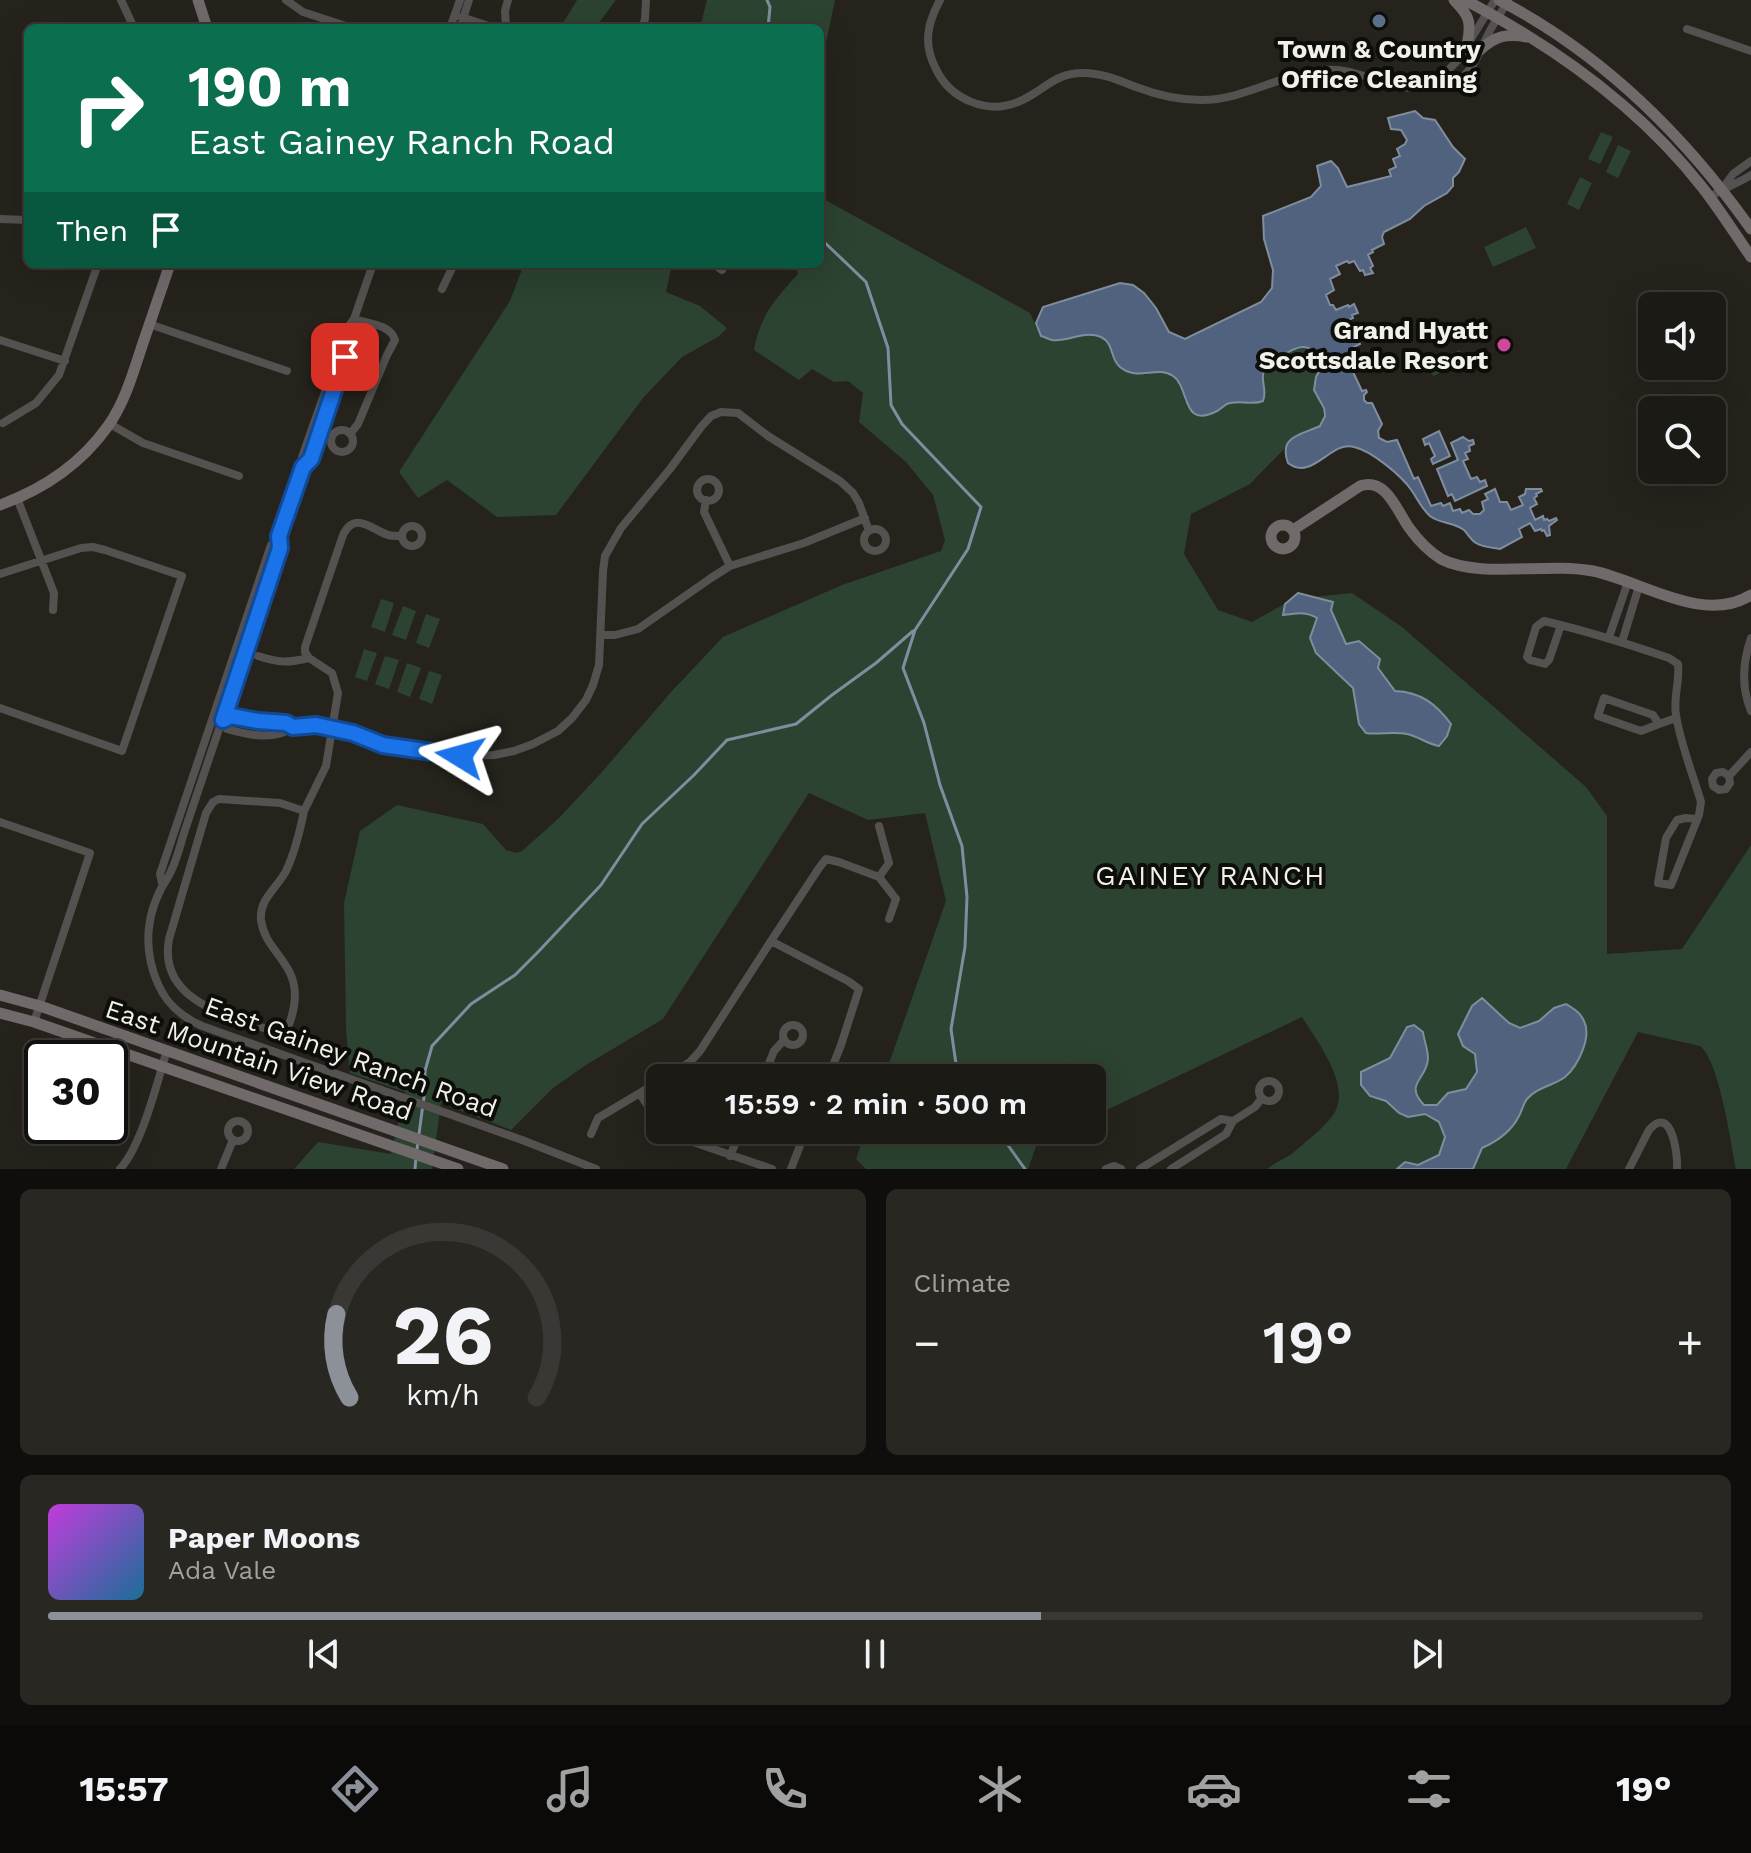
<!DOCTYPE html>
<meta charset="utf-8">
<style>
:root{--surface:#1c1a15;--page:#292722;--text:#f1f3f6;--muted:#a0a1a0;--line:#3a3834;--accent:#8c9099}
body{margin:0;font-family:"Work Sans",sans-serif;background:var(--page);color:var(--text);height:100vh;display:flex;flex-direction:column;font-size:30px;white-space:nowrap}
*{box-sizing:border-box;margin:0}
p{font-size:26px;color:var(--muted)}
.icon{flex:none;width:44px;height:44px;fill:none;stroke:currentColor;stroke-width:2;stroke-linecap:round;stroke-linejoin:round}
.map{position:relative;height:1169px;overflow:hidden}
.side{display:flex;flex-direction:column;gap:20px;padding:20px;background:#0f0e0c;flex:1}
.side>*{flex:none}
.top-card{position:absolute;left:24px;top:24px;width:800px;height:244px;border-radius:12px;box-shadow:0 8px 32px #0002,0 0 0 2px var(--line);background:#0b6e4f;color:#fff;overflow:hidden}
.fabs{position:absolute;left:1638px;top:292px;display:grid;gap:16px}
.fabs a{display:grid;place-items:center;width:88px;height:88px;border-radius:12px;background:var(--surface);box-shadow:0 8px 32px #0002,0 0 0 2px var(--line);font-size:40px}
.speed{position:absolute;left:24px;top:1040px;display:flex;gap:16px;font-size:40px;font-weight:700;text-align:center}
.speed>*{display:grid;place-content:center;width:104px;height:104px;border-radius:50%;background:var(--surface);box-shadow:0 8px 32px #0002,0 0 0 2px var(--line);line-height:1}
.speed .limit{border:4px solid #111;border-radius:12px;background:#fff;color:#111}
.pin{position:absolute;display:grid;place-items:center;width:68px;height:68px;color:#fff;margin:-34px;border-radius:16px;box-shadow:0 4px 12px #0006}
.me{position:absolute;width:88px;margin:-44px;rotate:278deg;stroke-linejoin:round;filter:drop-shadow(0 0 6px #0008)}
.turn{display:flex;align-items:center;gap:28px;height:168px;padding:0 32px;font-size:36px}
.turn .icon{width:104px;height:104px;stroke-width:2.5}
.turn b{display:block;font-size:56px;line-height:68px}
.then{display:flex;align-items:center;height:76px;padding:0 32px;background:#0003;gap:16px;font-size:30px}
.big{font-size:60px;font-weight:600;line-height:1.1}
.side .card{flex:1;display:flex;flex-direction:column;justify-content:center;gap:12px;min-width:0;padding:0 28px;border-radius:12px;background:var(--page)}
.side .dial{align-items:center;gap:0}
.dial svg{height:208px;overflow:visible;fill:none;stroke:var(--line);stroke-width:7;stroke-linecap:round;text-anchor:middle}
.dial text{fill:var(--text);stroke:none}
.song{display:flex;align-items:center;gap:24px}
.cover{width:96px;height:96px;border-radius:12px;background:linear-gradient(135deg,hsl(290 70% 55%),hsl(200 70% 35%))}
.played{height:8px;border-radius:4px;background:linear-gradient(90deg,var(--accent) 60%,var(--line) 60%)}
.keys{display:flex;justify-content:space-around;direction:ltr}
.heat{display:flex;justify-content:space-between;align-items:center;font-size:44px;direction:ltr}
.side .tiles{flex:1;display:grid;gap:20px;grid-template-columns:1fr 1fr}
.card:last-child{grid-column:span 2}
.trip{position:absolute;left:646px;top:1064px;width:460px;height:80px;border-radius:12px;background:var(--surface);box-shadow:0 8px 32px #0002,0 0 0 2px var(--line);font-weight:600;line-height:80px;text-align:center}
.menu{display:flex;height:128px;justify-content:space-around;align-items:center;background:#0b0a08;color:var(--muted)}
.menu .icon{width:56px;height:56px}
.menu .current{color:var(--accent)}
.menu b{font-size:36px;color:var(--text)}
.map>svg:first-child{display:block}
.green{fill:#2c4331}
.water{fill:#50627d;stroke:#808d9e;stroke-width:2}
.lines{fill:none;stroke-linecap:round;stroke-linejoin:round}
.stream{stroke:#808d9e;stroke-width:3}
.street{stroke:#555150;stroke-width:8}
.secondary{stroke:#716a6a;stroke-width:11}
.route-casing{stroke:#114b97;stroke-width:20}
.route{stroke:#1a73e8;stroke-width:14}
.service-dot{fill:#5c6f8a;stroke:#0d0d09;stroke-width:3}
.hotel-dot{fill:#d1479c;stroke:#0d0d09;stroke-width:3}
.labels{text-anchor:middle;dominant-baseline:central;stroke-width:8;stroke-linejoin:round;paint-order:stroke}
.poi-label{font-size:26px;font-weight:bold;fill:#f1f0eb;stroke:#0d0d09}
.street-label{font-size:26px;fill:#f1f0eb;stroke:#0d0d09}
.neighbourhood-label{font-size:28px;letter-spacing:2px;fill:#f1f0eb;stroke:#0d0d09}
</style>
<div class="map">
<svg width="1751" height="1169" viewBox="0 0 1751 1169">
<rect width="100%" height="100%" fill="#25231c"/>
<path class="green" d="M577 0H616L595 28H560Z
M707 0H835L820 71V28H700Z
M1601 132 1613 137 1600 164 1588 159Z
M1618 145 1631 151 1618 178 1606 172Z
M1580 177 1592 183 1579 210 1567 204Z
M820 197 1030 313 1041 336 1054 340 1088 334 1104 339 1112 349 1115 362 1146 375C1171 366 1180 380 1185 402L1217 412C1231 400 1238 402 1255 404L1267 365 1293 350 1302 346 1316 351 1323 364C1321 368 1317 372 1316 377 1314 397 1330 405 1320 426L1297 435 1289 440 1285 448 1250 484 1191 514 1184 554 1218 610 1252 622 1293 599 1352 593 1402 627 1586 787 1607 816V954L1682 949 1751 845V1169H1736C1731 1143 1719 1060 1700 1046L1638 1032 1566 1169H1267C1276 1162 1284 1159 1293 1153 1305 1142 1319 1132 1330 1119 1356 1090 1318 1043 1302 1017L1092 1117V1078H884L946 901 925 813 868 820 809 793 663 1019 586 1065 553 1088 511 1130 441 1103 432 1169H294L318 1142 391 1154 405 1092 350 1073 346 1028 344 903 360 831 397 805 483 824 506 850 516 853 522 851 559 818 601 773 672 691 723 637 842 585 941 551 945 540 933 495 906 462 859 422 863 393 848 381 834 382 812 369 799 380 754 350C760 316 775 299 798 274L796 264H820Z
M1526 227 1536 248 1493 267 1484 247Z
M524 264H672L666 292 700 306 727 328 718 337 682 357 643 398 556 515 497 517 447 480 418 498 399 472 510 301Z
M1460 350 1465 361 1433 376 1427 364Z
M381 599 394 603 385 632 371 627Z
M403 606 416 611 406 640 392 635Z
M426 614 440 619 429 648 416 643Z
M364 649 377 653 367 681 355 677Z
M385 656 399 660 389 689 375 684Z
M407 663 421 668 410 697 397 692Z
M429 671 442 675 432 704 419 699Z
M866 1130H1066L1037 1144 1028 1169H866L856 1159Z"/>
<path class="water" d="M1415 111 1423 118 1435 120 1453 147 1465 159 1459 172 1453 178V186L1447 193 1424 206 1410 219 1384 232 1382 237 1384 244 1372 250 1373 252 1368 255 1373 266 1370 268 1373 273 1365 275 1363 270 1360 271 1354 261 1349 263 1347 261 1336 266 1340 274 1330 279 1334 290 1326 295 1330 305H1333L1336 310 1348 305 1349 307 1354 304 1358 313 1352 315 1353 318 1342 323 1344 329 1341 330 1346 341 1357 336 1360 344 1348 350 1357 370 1353 372 1362 391 1366 390 1367 392 1364 395V400L1367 403H1372L1382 424 1378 431 1379 438 1387 442 1397 440 1414 479 1418 477 1431 506 1441 503 1443 506 1450 503 1453 511 1460 509 1462 513 1469 510 1473 514H1480L1484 510 1482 502 1488 499 1485 494 1495 489 1500 502H1507L1511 510 1523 505 1519 497 1525 494 1526 489H1541L1542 491 1536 494 1537 496 1534 498 1537 504 1530 508 1535 520 1543 516 1544 520 1547 519 1549 521 1556 518 1557 520 1549 526 1550 535 1547 536 1544 530 1542 531 1541 529 1535 531 1530 523 1519 529 1522 537 1500 549C1493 548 1482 547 1476 543 1471 540 1468 534 1464 530 1454 522 1440 524 1430 516 1422 509 1418 500 1412 491 1402 476 1372 451 1354 447 1331 440 1312 482 1288 463 1278 436 1301 435 1320 426L1325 416 1324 408 1314 390 1316 377 1323 364 1316 351C1312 350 1308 347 1304 347 1294 346 1264 365 1263 375 1262 385 1267 391 1263 401 1251 406 1238 399 1227 404 1223 406 1221 409 1217 411 1181 430 1190 387 1173 376 1157 365 1138 382 1120 367 1110 359 1114 343 1101 337 1083 330 1069 342 1052 340 1048 339 1045 337 1041 336L1036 323 1043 307 1120 283 1133 285 1144 293 1156 308 1169 332 1185 339 1261 302 1272 288 1273 270 1264 239 1263 216 1311 197 1321 186 1317 166 1331 161 1338 168 1347 187 1391 176 1389 170 1396 167 1393 159 1400 156 1397 149 1405 144 1407 140 1401 130 1391 129 1388 118Z
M1439 431 1450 456 1433 464 1431 459 1435 456 1429 443 1425 445 1423 439Z
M1463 437 1469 441 1473 440 1474 444 1469 446 1470 451 1465 453 1468 459 1463 461 1471 479 1477 477 1480 482 1485 480 1487 486 1455 501 1452 494 1448 496 1437 469 1458 460 1451 443Z
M1298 593 1333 602 1331 610 1346 644 1359 641 1380 659 1378 668 1395 691C1421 692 1436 704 1451 724L1447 736 1439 746C1427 744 1418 736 1407 734 1393 731 1379 735 1366 733L1359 724 1353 688 1316 653 1310 638 1317 618C1306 611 1296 613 1283 615L1285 604Z
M1482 998 1509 1023 1520 1028 1539 1021 1554 1008 1566 1004C1574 1009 1580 1012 1584 1021 1592 1037 1578 1066 1565 1077 1553 1086 1537 1087 1527 1099 1523 1104 1522 1111 1519 1116 1511 1132 1498 1141 1482 1148L1473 1169H1397L1405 1162 1418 1165 1439 1155 1445 1137 1439 1122 1425 1114 1408 1117 1399 1113 1386 1101 1370 1096 1361 1085V1072L1390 1058 1407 1027 1414 1025 1423 1032C1424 1040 1428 1050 1428 1058 1428 1079 1403 1083 1424 1105H1437L1448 1093 1466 1089 1477 1072 1475 1054 1463 1046 1458 1034 1472 1006Z"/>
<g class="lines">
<path class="stream" d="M767 0 770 7 768 28
M820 238 866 282 888 348 891 405 902 424 981 507 968 549 915 630 903 668 924 723 940 785 962 846 967 897 965 947 951 1029 958 1078
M997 1130 1025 1169
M417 1149 425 1089V1071L432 1046 471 1004 515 975 538 952 601 885 642 824 694 775 727 740 796 724 832 695 876 663 913 631
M415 1169 416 1157"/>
<path class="street" d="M121 0 134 28
M286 0 303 12 352 28
M940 0C927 24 923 44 936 69 950 99 987 115 1018 102 1043 92 1053 73 1083 73 1102 73 1118 80 1136 87 1157 95 1178 100 1201 100 1245 100 1282 73 1325 70 1350 68 1372 80 1396 86 1408 89 1419 87 1432 86 1440 85 1448 85 1456 81 1475 72 1482 44 1492 27 1497 18 1503 9 1508 1
M455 15 495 28
M450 28 460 0
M460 28 469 0
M506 28 505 11 508 0
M642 28 645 19 646 0
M1687 29 1751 51
M1433 86 1458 60 1495 0
M1723 188 1733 174 1751 161
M1710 197C1723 188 1737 184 1751 175
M0 219 28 220
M373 264 354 319 348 327 302 457 303 467 279 536 280 548 185 830C180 845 176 864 168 877 146 910 142 948 158 984 167 1005 182 1017 202 1026L522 1140 596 1169
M714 264 722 270
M442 289 454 264
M149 324 287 371
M0 340 65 361
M3 423 36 403 59 375 98 264
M110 424 143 443 239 476
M331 441a11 11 0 1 1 22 0a11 11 0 1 1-22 0Z
M350 434 358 424 387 355 395 340C390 324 369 324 354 319
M303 467 311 459 355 329 354 319
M697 490a11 11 0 1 1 22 0a11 11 0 1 1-22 0Z
M17 498 54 593 53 610
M706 500 704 512 730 566
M402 536a10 10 0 1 1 20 0a10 10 0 1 1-20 0Z
M864 540a11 11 0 1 1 22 0a11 11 0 1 1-22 0Z
M0 574 81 548 93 547 105 550 182 576 122 751 0 708
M1561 625 1549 660 1545 664 1530 660 1527 657 1536 627 1544 621C1587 631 1628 644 1669 658L1678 664C1680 681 1673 698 1676 715 1680 742 1693 775 1701 802L1699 815 1671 885 1658 883 1666 838 1677 820 1686 818 1697 819
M601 635H615L638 629 711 578 730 566 804 543 865 518
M1609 637 1628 582
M1751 638C1743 661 1741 687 1751 711
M1622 642 1639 586
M258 656C279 663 288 663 309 658
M222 720 227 729C248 735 275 741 293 727
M223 720 231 716 258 721 286 723 293 727 316 725 353 733 383 745 460 756 494 755 514 751 533 744 558 731 572 718 586 700 593 685 599 665 603 571 605 556 621 528 670 469 701 427 711 416 721 412 738 413 768 436 840 481 853 493 859 503 869 531
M1659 724 1641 731 1598 716 1604 698 1653 715 1659 724 1676 718
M1729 776 1723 772 1716 773 1712 779 1713 786 1719 790 1726 789 1730 783 1729 776 1751 752
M304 811C300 831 295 852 286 871 277 888 259 899 261 920 265 953 301 963 294 1006 292 1017 290 1026 282 1034 236 1018 157 1004 169 939L206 813 213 802 219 799 280 803 304 811 326 766 338 693 332 673 309 658 305 652V647L343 535C355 511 371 529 388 535 392 536 397 536 401 536
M0 822 90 853 34 1022
M879 826 889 863 879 877 896 899 889 919
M162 883 160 874 271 545 279 536
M783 1035a10 10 0 1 1 20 0a10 10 0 1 1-20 0Z
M664 1078 690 1062 700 1051 771 941
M763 1078 774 1051 784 1040
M828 1078 841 1045 859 989 848 981 771 941 819 868 826 859 839 862 879 877
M1259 1091a10 10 0 1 1 20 0a10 10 0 1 1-20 0Z
M640 1094 660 1124
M228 1131a10 10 0 1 1 20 0a10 10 0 1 1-20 0Z
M666 1130 681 1138 772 1169
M591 1134 598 1118 660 1081
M730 1156 741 1130
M120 1169C142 1145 157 1083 167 1050
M221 1169 233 1140
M791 1169 806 1130
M1106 1169 1114 1166 1121 1169
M1140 1169 1221 1119 1233 1121
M1171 1169 1226 1134 1233 1121 1255 1107 1262 1098
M1629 1169 1649 1130C1672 1103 1678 1156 1677 1169"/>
<path class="secondary" d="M198 0 207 28
M1454 0C1469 15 1472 22 1467 44
M1465 0C1555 47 1639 107 1702 187 1720 210 1735 234 1751 257
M1499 0C1601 53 1685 136 1751 229
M1480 50C1495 36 1507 33 1527 37
M0 505C44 489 81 464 108 426 125 402 133 373 142 346 151 319 161 291 170 264
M1271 537a12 12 0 1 1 24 0a12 12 0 1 1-24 0Z
M1293 530 1360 486C1387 477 1397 512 1410 529 1418 540 1430 552 1441 559 1480 579 1547 562 1593 571 1642 581 1703 625 1751 595
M0 995 40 1006 503 1169
M0 1013 34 1022 458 1169"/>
</g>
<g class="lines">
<g class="route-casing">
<path id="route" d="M345 357 311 459 303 467 279 536 280 548 223 720 231 716 258 721 286 723 293 727 316 725 353 733 383 745 460 756"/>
</g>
<use href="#route" class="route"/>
</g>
<circle class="service-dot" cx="1379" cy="21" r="8"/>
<circle class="hotel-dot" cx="1504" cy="345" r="8"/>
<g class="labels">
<g class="poi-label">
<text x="1379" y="49">Town &amp; Country<tspan x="1379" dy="30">Office Cleaning</tspan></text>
<text x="1488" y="330" text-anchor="end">Grand Hyatt<tspan x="1488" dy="30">Scottsdale Resort</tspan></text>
</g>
<g class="street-label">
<text transform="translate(351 1057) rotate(20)">East Gainey Ranch Road</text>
<text transform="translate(259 1060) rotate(19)">East Mountain View Road</text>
</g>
<g class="neighbourhood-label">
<text x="1211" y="875">GAINEY RANCH</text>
</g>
</g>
</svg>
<div class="fabs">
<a><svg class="icon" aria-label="sound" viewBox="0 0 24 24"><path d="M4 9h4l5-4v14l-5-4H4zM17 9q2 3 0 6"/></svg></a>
<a><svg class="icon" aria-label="search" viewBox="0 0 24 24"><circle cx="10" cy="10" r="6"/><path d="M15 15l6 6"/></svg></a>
</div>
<div class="speed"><div class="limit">30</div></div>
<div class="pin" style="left:345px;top:357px;background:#d93025"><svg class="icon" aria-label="arrive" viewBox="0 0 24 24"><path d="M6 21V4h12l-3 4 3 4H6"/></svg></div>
<svg class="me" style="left:460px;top:756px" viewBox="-20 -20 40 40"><path d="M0-17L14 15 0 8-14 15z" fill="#1a73e8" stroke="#fff" stroke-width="4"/></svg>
<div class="trip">15:59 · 2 min · 500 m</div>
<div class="top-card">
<div class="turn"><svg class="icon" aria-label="right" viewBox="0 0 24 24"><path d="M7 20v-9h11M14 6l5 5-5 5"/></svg><div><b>190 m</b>East Gainey Ranch Road</div></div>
<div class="then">Then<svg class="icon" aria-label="arrive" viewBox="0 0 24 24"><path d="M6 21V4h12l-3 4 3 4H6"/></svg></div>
</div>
</div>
<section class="side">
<div class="tiles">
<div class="card dial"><svg viewBox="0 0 100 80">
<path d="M14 69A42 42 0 1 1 86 69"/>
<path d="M14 69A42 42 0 0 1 9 37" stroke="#8c9099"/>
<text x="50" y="56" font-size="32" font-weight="700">26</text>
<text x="50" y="72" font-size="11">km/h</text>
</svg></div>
<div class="card"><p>Climate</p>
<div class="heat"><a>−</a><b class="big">19°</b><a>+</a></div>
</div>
<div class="card">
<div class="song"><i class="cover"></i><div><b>Paper Moons</b><p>Ada Vale</p></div></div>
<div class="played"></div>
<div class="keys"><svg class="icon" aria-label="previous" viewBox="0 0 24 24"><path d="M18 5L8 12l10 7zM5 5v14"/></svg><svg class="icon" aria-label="pause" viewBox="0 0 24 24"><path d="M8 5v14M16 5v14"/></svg><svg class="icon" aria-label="next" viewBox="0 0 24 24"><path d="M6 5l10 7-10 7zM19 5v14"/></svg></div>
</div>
</div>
</section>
<nav class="menu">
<b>15:57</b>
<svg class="icon current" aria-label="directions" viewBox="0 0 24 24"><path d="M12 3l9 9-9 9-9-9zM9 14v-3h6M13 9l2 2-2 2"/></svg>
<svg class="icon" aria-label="music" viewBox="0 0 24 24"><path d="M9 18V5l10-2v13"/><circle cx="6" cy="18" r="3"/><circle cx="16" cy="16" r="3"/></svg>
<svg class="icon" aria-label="phone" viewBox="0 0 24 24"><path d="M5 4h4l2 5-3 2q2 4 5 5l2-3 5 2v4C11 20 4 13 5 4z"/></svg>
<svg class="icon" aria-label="climate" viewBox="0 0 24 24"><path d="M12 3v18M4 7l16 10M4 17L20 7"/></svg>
<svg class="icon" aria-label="car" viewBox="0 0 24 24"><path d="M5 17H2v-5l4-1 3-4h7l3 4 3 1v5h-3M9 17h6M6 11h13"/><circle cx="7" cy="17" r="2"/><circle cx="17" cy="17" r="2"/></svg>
<svg class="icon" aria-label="filters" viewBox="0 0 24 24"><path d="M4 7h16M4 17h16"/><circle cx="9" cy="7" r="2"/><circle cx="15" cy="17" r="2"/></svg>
<b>19°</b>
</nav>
